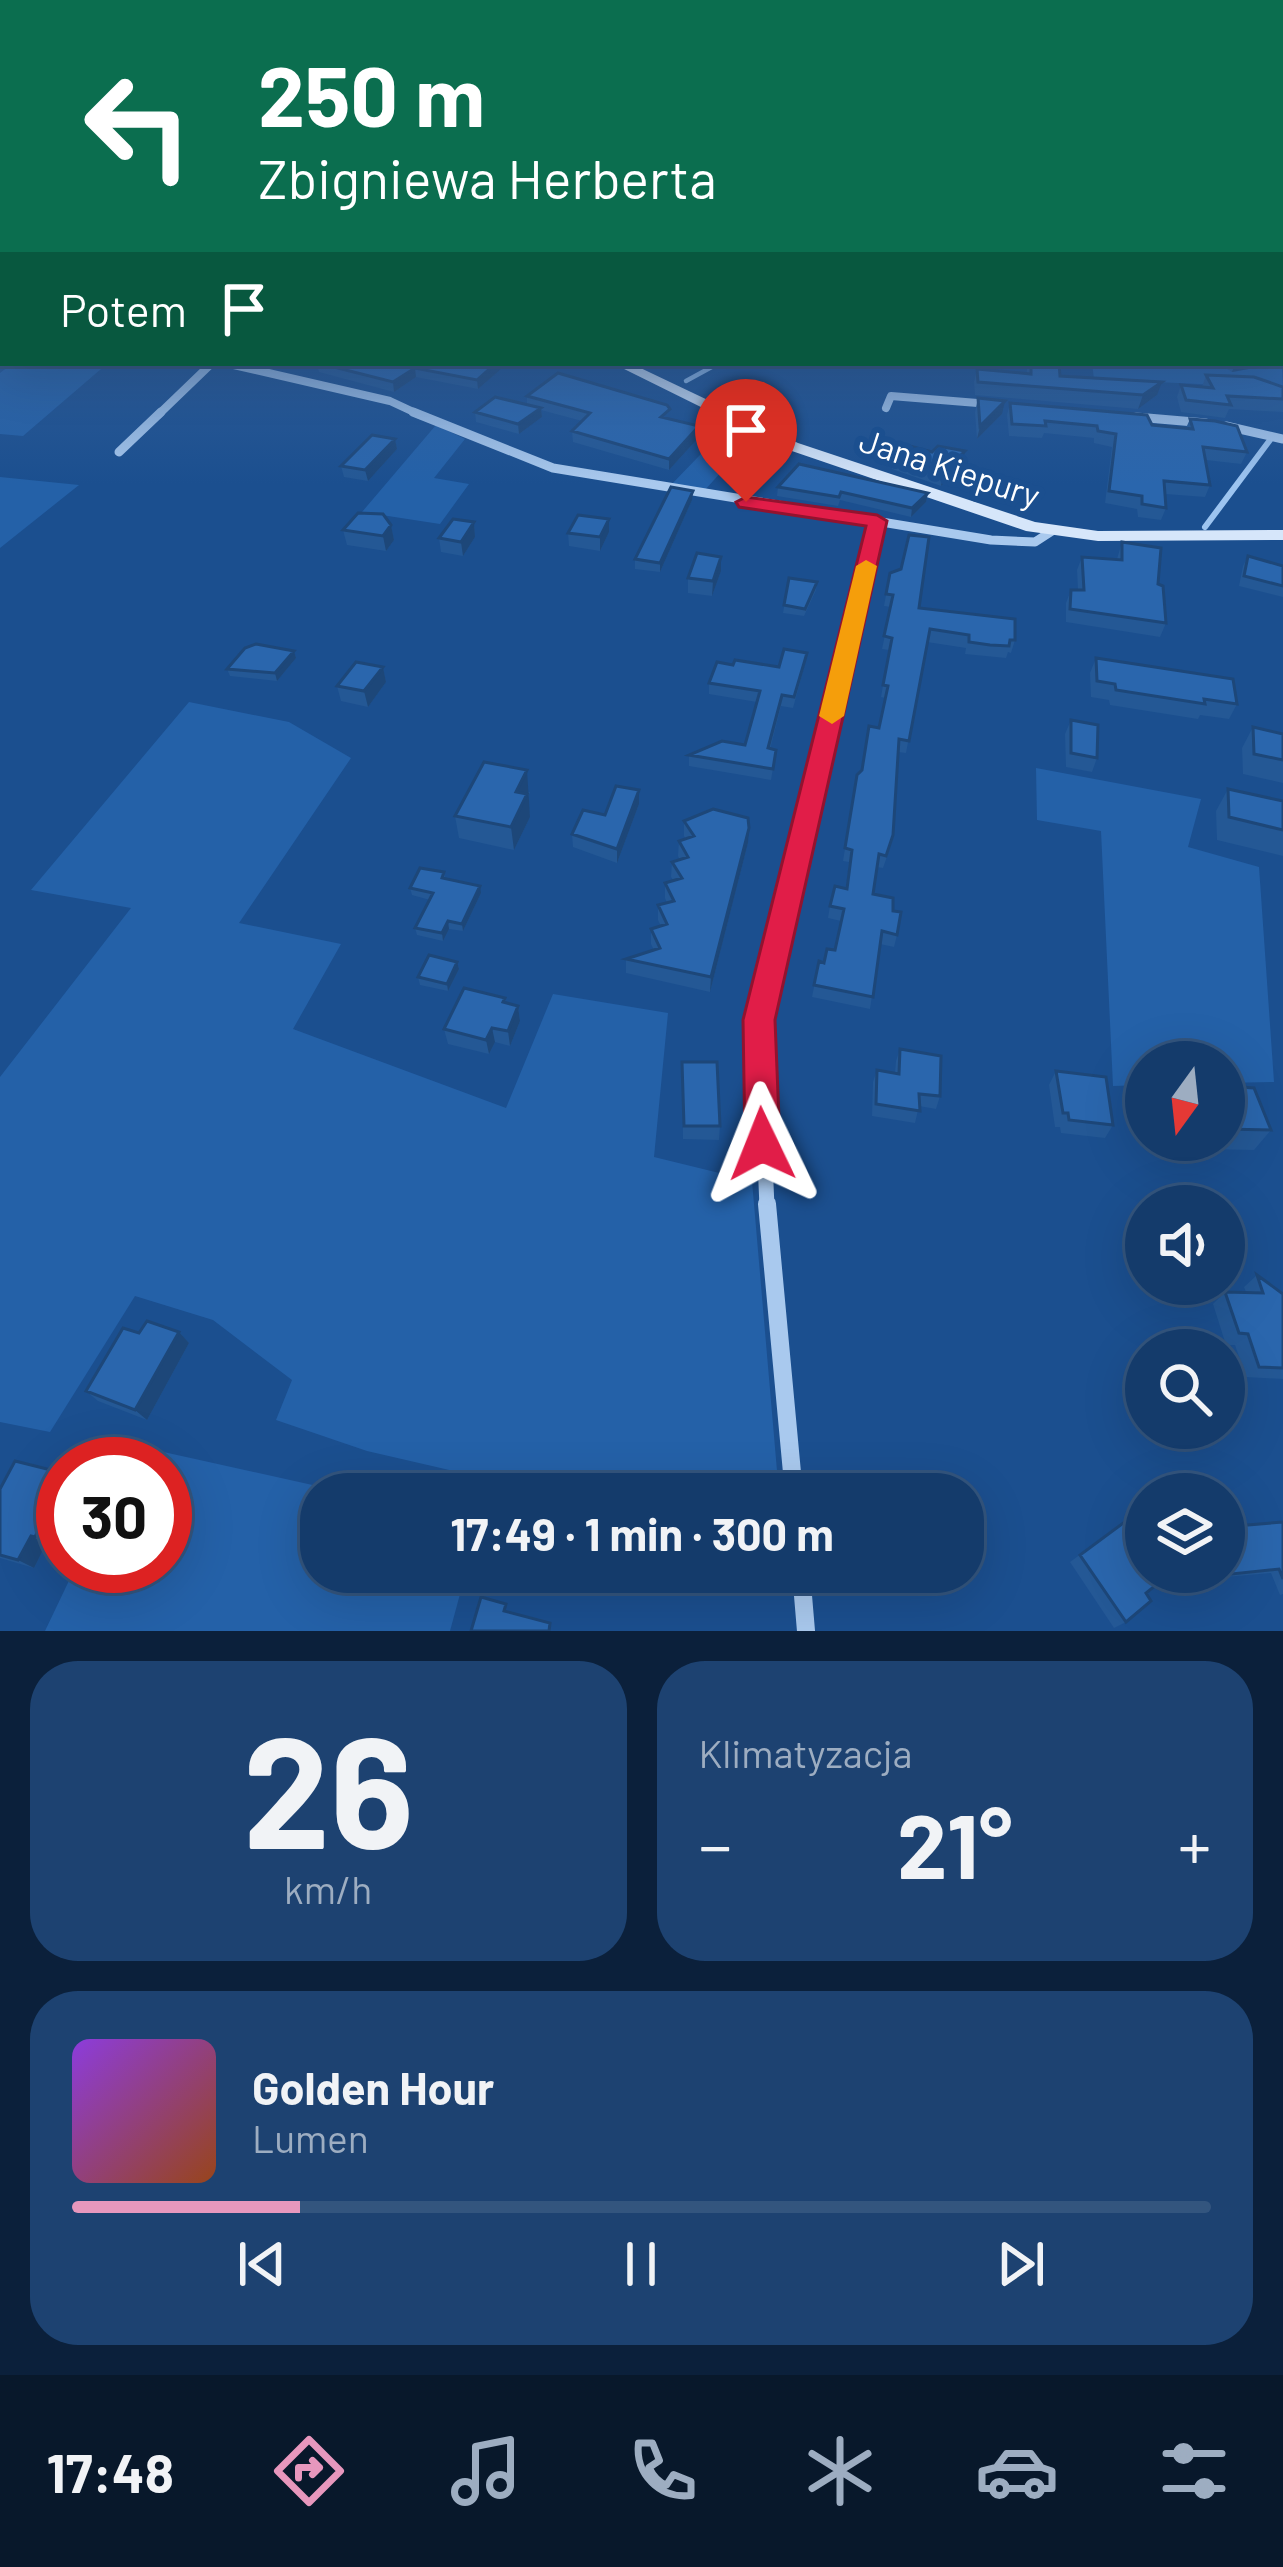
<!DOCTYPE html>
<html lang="pl">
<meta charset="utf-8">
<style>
:root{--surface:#143b6b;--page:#1d4271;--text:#f1f3f6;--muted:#9dadc1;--line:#33557e;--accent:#e797bd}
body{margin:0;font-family:Barlow,sans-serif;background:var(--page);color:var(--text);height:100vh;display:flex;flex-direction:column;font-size:45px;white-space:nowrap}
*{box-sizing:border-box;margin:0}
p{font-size:39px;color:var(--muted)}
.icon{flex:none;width:66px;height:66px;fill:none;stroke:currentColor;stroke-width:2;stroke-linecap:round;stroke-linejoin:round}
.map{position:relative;height:1631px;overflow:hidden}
.sheet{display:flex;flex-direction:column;gap:30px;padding:30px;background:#0b203b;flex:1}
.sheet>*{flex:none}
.top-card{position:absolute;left:0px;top:0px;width:1284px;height:366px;box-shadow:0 12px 48px #0002,0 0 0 3px var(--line);background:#0b6e4f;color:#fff;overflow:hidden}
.needle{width:78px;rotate:195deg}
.buttons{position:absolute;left:1125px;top:1041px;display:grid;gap:24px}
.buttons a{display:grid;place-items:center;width:120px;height:120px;border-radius:50%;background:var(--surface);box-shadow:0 12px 48px #0002,0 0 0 3px var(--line);font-size:60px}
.speed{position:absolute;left:36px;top:1437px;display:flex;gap:24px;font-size:60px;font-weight:700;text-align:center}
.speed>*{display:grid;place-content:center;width:156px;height:156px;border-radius:50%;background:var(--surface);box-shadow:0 12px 48px #0002,0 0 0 3px var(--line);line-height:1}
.speed .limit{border:18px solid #d22;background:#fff;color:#111}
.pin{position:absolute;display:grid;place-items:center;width:102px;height:102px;color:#fff;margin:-123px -51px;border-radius:50% 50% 50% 0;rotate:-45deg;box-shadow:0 0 12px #0007}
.pin .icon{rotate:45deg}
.me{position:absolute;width:132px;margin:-66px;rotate:358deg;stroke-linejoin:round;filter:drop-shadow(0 0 9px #0008)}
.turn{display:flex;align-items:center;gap:42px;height:252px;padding:0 60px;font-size:54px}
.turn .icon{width:156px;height:156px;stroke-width:2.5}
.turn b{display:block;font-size:84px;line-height:102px}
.then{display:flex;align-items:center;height:114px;padding:0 60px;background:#0003;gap:24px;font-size:45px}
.big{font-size:90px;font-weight:700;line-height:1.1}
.sheet .card{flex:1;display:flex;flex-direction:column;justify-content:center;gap:18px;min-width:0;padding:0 42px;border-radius:48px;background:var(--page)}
.sheet .dial{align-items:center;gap:0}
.dial b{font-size:156px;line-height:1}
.song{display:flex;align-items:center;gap:36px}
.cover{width:144px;height:144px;border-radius:18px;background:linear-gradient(135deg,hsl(270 70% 55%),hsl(20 70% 35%))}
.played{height:12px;border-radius:6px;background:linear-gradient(90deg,var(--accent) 20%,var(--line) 20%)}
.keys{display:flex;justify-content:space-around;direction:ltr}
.heat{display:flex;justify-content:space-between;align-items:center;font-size:66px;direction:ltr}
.sheet .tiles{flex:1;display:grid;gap:30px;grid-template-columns:1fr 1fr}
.card:last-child{grid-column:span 2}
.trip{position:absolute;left:300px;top:1473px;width:684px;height:120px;border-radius:48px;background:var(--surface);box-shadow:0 12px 48px #0002,0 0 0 3px var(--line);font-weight:700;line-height:120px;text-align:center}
.dock{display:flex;height:192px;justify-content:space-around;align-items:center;background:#08182b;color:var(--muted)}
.dock .icon{width:84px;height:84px}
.dock .current{color:var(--accent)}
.dock b{font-size:54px;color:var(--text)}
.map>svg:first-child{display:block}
.green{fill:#2461a8}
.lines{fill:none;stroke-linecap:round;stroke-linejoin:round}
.stream-far1{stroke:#9cc4f0;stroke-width:4.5}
.stream{stroke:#9cc4f0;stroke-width:6}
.street-far4{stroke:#a9c9ee;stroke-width:8}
.street-far3{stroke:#a9c9ee;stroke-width:9}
.street-far2{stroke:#a9c9ee;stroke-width:10}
.street-far1{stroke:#a9c9ee;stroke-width:15}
.street{stroke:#a9c9ee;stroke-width:18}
.secondary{fill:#d6e6fa;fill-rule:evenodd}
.wall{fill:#245895}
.shaded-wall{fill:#1d4779}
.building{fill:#2a66ad;stroke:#1d4779;stroke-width:3}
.route{fill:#e11d48;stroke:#92132f;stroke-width:3}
.slow{fill:#f59e0b}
.labels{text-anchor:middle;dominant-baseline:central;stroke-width:12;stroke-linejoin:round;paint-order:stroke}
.far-street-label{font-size:33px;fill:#fff;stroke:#1b4f8f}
</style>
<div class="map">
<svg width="1283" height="1631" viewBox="0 0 1283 1631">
<rect width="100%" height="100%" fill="#1b4f8f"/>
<path class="green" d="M1281 350 1283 388 1094 379 1092 363H1281Z
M13 363H108L23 436 0 434V373Z
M436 425 465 439 434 478 469 484 440 524 362 512Z
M727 427 751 439 704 491 670 486Z
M0 477 79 485 0 548Z
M189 702 289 722 351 758 239 923 341 944 293 1029 506 1108 553 994 668 1013 654 1157 752 1181 779 1494H554L367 1451 276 1420 292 1380 213 1320 135 1296 50 1432 0 1422V1077L131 908 31 890Z
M1036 768 1201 799 1188 847 1259 867 1274 1082 1224 1083V1062H1146V1085L1113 1086 1101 831 1037 820Z
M132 1445 353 1494H321V1572H466L450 1631H45L76 1566H165V1464H123Z"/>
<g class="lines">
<path class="stream-far1" d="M686 381 719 363"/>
<path class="stream" d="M1205 527 1270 440"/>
<path class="street-far4" d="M225 363 390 401 420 415
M886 408 891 396 990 404
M158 415 212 363"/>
<path class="street-far3" d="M413 412 553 468 991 540 1035 542 1052 531
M1136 417 1206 423
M1226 426 1283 439
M119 452 161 412
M854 616 877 521"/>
<path class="street-far2" d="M793 875 855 613"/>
<path class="street-far1" d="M767 1207 759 1020 794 872"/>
<path class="street" d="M767 1204 794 1494
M801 1572 806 1631"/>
<path class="secondary" d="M0 325H3V333H0Z
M612 363H630L798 443 1035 522 1098 531 1283 530V540L1098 541 1026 531 786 449Z"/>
</g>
<path class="wall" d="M317 363H508L478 389 416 377 394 392 319 372Z
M810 363H839L832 369Z
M1027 363H1059L1060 376 1157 395 1138 409 975 395 974 382 977 369 1027 373Z
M1217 363H1266L1265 366 1232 372Z
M1206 375 1283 387V412L1229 409 1225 418 1181 412 1177 397 1181 385 1202 387Z
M527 396 670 419 699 437 669 470 573 442 572 431 582 421 541 410 542 417 519 434 476 422 475 412 527 405Z
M978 398 1002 414 977 439 975 412Z
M1010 403 1152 425 1186 428 1190 419 1247 452 1241 464 1206 460 1210 485 1205 497 1165 494 1166 508 1161 520 1138 517 1137 509 1105 503 1112 447 1094 443V438L1044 433 1042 438 1009 436 1007 415Z
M395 439 397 449 368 481 344 477 341 466Z
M894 456 962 465 941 486 892 469Z
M778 487 928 493 926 502 911 517 840 500 838 506 777 496Z
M692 500 660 572 635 569V559Z
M609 519V532L600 551 569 546 568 533Z
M474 522 475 537 463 556 441 552 439 538Z
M391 525 394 540 386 551 347 545 343 530Z
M1122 542 1158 584 1166 623 1160 637 1066 622V603L1071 590H1078L1077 570 1082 557 1117 559Z
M1248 556 1283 566V597L1239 586 1243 566Z
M721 571 712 596 688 593V578Z
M890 573 919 608 1015 640 1011 653 1008 652 1006 658 965 654 966 648 927 642 906 753 898 752 890 848 883 868 877 867 873 894 893 911 897 935 894 947 880 944 870 1009 812 997 819 961 824 963 835 950 841 921 828 918 830 906 846 889 849 862 843 861 857 775 862 770 879 728 885 698 881 697 889 650 882 649 891 607 884 606Z
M789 578 817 582 816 590 804 616 783 613Z
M294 651 296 658 277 681 230 676 227 669Z
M1096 658 1237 704 1229 719 1200 715 1198 719 1110 705 1109 700 1091 697 1090 673Z
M805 664 793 708 781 706 770 749 776 750 771 780 689 766V755L745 745 757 702 709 694V683L733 665 779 667Z
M383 667 386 682 368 707 341 701 337 686Z
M1071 720 1097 758 1092 772 1066 767 1065 734Z
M1253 727 1283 734V783L1243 774 1242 748Z
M1228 789 1283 801V856L1217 840 1216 811Z
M530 792 528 797 530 817 514 850 459 838 455 816Z
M639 804 617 863 573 847 572 834 605 815Z
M684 821 748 843 710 992 626 973V959L654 950 651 944V929L661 926 658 920V905L667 903 665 898V883L674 881 671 877 672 862 680 860 678 856 679 841 686 839 684 836Z
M444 872 445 878 481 893 463 931 449 929 443 941 417 935 415 928 430 900 412 895 410 888Z
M457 962 459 969 448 991 420 985 418 977Z
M505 998 506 1003 518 1006 520 1021 510 1046 495 1042 489 1054 448 1044 444 1029Z
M900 1049 940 1096 936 1109 919 1106 915 1123 872 1116 873 1082 877 1070 895 1073 896 1061Z
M682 1062 720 1126 719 1140 683 1139Z
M1056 1071 1113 1125 1105 1138 1061 1133 1060 1127H1055L1049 1085Z
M1224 1086 1271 1130 1254 1150 1204 1149 1202 1144 1186 1143 1185 1140H1224Z
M1257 1275 1283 1294V1379L1246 1377 1235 1345H1226L1213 1304 1225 1292H1246L1244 1287Z
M179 1332 189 1343 147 1420 98 1401 86 1391 139 1333Z
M63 1473V1514L50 1544H46L34 1568 0 1558V1489Z
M1126 1521 1146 1593 1126 1622 1114 1628 1070 1562Z
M1283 1522V1594L1280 1595 1271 1573 1225 1577 1223 1572 1224 1527Z"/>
<path class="shaded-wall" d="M496 363H508L478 389 477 380Z
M1241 363H1266L1265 366 1232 372 1235 364Z
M415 368 416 377 394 392 393 382Z
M1162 382 1157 395 1138 409 1143 395Z
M1005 401 1002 414 977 439 980 426Z
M541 408 542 417 519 434 518 424Z
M699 426V437L669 470V459Z
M395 439 397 449 368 481 365 470Z
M965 451 962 465 941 486 944 472Z
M693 491 692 500 660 572V563Z
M928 493 926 502 911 517 912 508Z
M609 519V532L600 551V537Z
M474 522 475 537 463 556 461 542Z
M391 525 394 540 386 551 383 536Z
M721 557V571L712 596 713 581Z
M294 651 296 658 277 681 275 673Z
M383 667 386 682 368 707 364 691Z
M527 770 530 817 514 850 511 827 516 792Z
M639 790V804L617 863V849Z
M749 828 748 843 710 992 711 977Z
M480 886 481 893 463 931 462 924Z
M448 921 449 929 443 941 442 933Z
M457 962 459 969 448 991 447 984Z
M518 1006 520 1021 510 1046 508 1031Z
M492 1028 495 1042 489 1054 486 1040Z
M179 1332 189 1343 147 1420 135 1410Z
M63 1474V1514L50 1544 35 1537Z
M31 1536 46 1544 34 1568 18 1560Z"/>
<path class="building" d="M3 271V304H0V272Z
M318 363H496L477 380 415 368 393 382Z
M1031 363H1059L1060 376 1162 382 1143 395 978 382 977 369 1031 374Z
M558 373 667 405 670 409 661 417 699 426 669 459 572 431 590 413 527 396Z
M1206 375 1254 377 1283 387V399L1227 396 1231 405 1186 400 1181 385 1213 388Z
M495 397 541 408 518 424 475 412Z
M978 398 1005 401 980 426Z
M1010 403 1147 415 1152 425 1193 429 1190 419 1215 421 1237 426 1247 452 1203 447 1210 485 1164 481 1166 508 1142 504V496L1109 491 1116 434 1098 431 1097 426 1045 421 1046 426 1012 424Z
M372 435 395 439 365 470 341 466Z
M906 445 932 452 938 446 965 451 944 472 894 456Z
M799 464 928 493 912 508 841 492 839 497 778 487Z
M671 487 693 491 660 563 635 559Z
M358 513 383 514 391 525 383 536 343 530Z
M578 515 609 519 600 537 568 533Z
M453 519 474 522 461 542 439 538Z
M909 535 929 537 919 608 1015 619V640H1010L1009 646 990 645 969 642V635L930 629 909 741 899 739 893 835 886 856 879 854 873 894 893 898V911L901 912 897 935 882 931 873 997 814 985 819 961 824 963 827 949 835 950 844 909 830 906 835 886 847 889 852 850 845 848 857 775 862 770 869 726 879 728 888 686 883 685 892 638 884 636 893 595 886 594 890 573 901 569Z
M1122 542 1161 548 1158 584 1163 586 1166 623 1070 609 1071 590H1084L1082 557 1122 560Z
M697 553 721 557 713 581 688 578Z
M1248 556 1283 566V586L1244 576Z
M789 578 817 582 805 609 784 605Z
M256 644 294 651 275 673 227 669 245 648Z
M784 649 807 653 794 697 782 695 768 748 776 750 773 769 689 755 722 741 745 745 760 691 709 683 717 662 733 665 735 660 779 667Z
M1096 658 1233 679 1237 704 1204 699 1205 704 1116 690 1115 684 1097 681Z
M356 662 383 667 364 691 337 686Z
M1071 720 1098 725 1097 758 1071 753Z
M1253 727 1283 734V760L1254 754Z
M484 762 527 770 516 792 527 794 511 827 455 816Z
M616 786 639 790 617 849 572 834 583 810 605 815Z
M1228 789 1283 801V830L1229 817Z
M713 809 748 818 749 828 711 977 626 959 660 948 651 929 667 924 658 905 674 901 665 883 682 878 672 862 688 857 679 841 694 836 684 821Z
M420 868 444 872 442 878 480 886 462 924 448 921 442 933 415 928 433 893 410 888Z
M429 955 457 962 447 984 418 977Z
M464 988 505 998 503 1002 518 1006 508 1031 492 1028 486 1040 444 1029Z
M900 1049 941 1056 940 1096 919 1094 920 1111 876 1104 877 1070 899 1074Z
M682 1062H717L720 1126H684Z
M1056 1071 1106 1077 1113 1125 1069 1120 1068 1113H1063Z
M1224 1086 1254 1088 1271 1130 1224 1129Z
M1257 1275 1283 1294V1368L1259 1367 1248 1334 1239 1333 1225 1292 1263 1293Z
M147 1321 179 1332 135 1410 86 1391 123 1328 139 1333Z
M15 1461 63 1473 35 1537 31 1536 18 1560 0 1555V1489Z
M1126 1521 1146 1549V1572H1163L1166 1577 1146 1593 1151 1601 1126 1622 1080 1555Z
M1283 1522V1579L1279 1569 1232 1574 1224 1552V1527Z
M481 1597 506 1604 504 1611 550 1623 549 1631H471Z"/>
<linearGradient id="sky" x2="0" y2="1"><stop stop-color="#0f2b4f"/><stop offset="0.53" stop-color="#39639b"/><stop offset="1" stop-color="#39639b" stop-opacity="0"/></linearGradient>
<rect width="1283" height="484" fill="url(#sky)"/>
<path class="route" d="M746 497 877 515 887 521 775 1020 780 1144 775 1156 762 1160 750 1156 745 1144 743 1020 866 526 739 507 736 502Z"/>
<path class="slow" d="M866 560 877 566 844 716 832 724 819 716 856 566Z"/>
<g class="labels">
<g class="far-street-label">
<text transform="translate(950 467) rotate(18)">Jana Kiepury</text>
</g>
</g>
</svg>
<div class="buttons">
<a><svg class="needle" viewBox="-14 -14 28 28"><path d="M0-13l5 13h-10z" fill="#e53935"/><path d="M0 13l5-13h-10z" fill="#9dadc1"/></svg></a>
<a><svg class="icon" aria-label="sound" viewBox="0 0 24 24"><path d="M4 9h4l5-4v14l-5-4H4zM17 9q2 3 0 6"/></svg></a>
<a><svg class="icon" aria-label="search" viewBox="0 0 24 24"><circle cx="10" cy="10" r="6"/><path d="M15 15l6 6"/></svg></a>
<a><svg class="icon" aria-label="layers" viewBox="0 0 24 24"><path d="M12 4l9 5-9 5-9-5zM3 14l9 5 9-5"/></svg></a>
</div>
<div class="speed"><div class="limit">30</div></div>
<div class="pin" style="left:746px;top:502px;background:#d93025"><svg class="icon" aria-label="arrive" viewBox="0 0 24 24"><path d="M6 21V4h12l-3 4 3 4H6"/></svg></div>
<svg class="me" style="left:762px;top:1144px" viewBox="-20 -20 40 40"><path d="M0-17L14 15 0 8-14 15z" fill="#e11d48" stroke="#fff" stroke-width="4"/></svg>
<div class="trip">17:49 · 1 min · 300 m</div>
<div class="top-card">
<div class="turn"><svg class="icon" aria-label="left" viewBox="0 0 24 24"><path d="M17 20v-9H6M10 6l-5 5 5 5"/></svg><div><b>250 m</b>Zbigniewa Herberta</div></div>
<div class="then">Potem<svg class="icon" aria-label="arrive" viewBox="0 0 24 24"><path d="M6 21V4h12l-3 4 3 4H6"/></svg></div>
</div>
</div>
<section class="sheet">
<div class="tiles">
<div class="card dial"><b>26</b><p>km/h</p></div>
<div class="card"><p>Klimatyzacja</p>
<div class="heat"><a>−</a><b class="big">21°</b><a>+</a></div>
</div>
<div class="card">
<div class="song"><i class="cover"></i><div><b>Golden Hour</b><p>Lumen</p></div></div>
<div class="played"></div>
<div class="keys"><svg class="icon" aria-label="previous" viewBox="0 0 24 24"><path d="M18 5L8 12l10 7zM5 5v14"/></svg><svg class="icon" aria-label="pause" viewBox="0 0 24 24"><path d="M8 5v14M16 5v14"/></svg><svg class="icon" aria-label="next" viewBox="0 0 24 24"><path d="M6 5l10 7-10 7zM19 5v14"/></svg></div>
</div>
</div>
</section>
<nav class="dock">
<b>17:48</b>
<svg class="icon current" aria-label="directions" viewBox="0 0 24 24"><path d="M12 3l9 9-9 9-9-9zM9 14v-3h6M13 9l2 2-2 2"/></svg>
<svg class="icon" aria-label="music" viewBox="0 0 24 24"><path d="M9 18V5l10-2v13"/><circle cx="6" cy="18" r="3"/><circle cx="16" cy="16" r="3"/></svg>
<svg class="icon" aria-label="phone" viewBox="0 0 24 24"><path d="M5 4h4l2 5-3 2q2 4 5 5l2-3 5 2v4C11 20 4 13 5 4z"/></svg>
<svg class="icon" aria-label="climate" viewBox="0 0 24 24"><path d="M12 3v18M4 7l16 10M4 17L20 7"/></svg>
<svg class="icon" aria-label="car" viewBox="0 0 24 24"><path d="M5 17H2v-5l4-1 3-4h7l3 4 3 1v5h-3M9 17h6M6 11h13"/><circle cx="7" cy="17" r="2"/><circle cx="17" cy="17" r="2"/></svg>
<svg class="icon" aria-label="filters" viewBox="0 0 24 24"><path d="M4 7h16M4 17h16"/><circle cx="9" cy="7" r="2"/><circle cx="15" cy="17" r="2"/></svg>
</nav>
